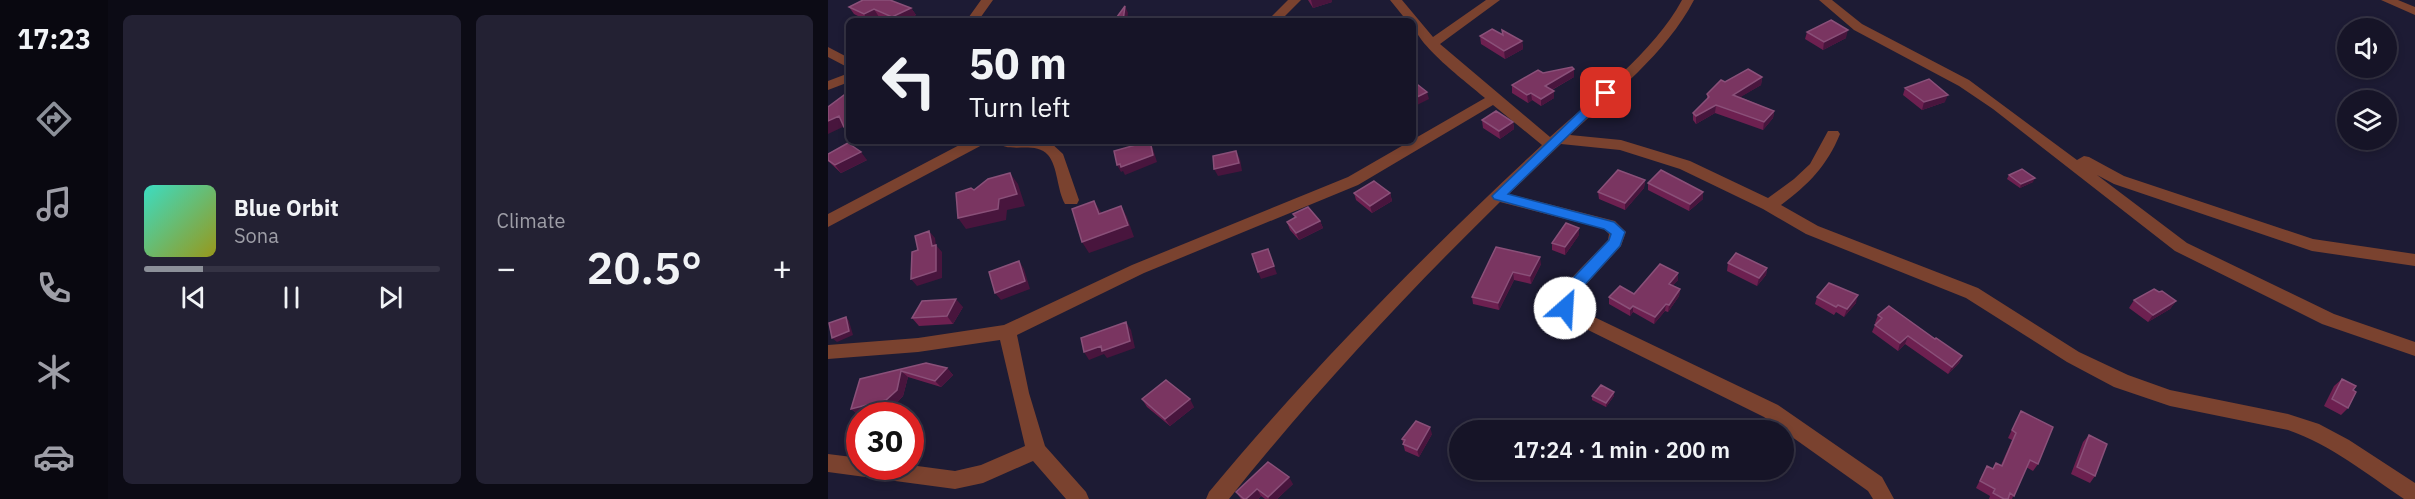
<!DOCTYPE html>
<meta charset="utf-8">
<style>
:root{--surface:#161427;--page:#232133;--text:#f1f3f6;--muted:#9e9ea7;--line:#353344;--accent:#8c9099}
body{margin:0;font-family:"IBM Plex Sans",sans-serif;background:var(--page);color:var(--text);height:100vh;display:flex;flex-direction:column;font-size:22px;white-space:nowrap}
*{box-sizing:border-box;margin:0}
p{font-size:20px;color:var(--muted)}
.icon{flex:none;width:33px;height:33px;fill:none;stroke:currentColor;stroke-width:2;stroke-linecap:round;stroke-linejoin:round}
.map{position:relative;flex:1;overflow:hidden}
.panel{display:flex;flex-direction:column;gap:15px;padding:15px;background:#0c0b15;width:720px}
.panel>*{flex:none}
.top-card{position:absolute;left:18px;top:18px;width:570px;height:126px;border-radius:9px;box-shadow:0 3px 9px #0003,0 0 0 2px var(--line);background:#161427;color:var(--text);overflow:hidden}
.tools{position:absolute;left:1509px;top:18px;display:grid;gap:12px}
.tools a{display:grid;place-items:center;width:60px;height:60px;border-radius:50%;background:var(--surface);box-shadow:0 3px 9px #0003,0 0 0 2px var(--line);font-size:30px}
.speed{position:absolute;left:18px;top:402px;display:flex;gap:12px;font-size:30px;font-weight:700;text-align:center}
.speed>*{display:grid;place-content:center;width:78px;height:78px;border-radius:50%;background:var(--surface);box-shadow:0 3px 9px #0003,0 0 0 2px var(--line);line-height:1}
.speed .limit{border:9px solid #d22;background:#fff;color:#111}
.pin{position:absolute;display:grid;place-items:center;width:51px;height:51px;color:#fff;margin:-26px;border-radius:12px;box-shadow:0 3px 9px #0006}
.me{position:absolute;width:66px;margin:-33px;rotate:26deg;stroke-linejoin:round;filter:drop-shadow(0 0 4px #0008)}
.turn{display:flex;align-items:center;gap:21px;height:126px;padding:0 24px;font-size:27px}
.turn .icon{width:78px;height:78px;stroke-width:2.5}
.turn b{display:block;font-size:42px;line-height:51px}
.big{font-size:45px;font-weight:600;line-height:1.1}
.panel .card{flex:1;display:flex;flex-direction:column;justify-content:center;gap:9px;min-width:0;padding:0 21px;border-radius:9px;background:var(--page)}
.song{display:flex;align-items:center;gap:18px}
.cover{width:72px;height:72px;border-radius:9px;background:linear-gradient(135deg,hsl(170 70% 55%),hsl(60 70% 35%))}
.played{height:6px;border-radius:3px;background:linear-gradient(90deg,var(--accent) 20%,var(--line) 20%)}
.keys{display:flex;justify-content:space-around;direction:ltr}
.heat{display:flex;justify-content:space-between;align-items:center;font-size:33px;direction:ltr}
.panel .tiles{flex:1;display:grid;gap:15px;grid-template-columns:repeat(2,1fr)}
.trip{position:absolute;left:621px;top:420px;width:345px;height:60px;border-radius:30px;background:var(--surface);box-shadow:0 3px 9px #0003,0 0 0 2px var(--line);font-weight:600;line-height:60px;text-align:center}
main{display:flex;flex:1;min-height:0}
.tab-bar{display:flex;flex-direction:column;width:108px;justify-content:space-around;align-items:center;background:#090810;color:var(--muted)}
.tab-bar .icon{width:42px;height:42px}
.tab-bar .selected{color:var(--accent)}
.tab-bar b{font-size:27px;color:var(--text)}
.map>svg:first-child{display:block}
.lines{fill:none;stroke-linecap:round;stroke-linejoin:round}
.minor{fill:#7a422f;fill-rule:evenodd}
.wall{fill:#6d2050}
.shaded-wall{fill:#48153d}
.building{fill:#7a3561;stroke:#8a5079;stroke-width:1.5}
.route{fill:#1a73e8;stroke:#114b97;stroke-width:1.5}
</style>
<main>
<nav class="tab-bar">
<b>17:23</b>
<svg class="icon selected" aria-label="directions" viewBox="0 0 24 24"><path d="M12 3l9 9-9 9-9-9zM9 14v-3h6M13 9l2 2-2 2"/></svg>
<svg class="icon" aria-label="music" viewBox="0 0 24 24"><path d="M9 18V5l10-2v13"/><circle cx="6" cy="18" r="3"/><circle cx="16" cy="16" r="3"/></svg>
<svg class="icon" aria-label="phone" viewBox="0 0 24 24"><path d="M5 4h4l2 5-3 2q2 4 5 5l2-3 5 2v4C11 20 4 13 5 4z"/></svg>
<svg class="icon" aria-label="climate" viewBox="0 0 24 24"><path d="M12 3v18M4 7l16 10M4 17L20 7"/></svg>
<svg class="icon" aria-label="car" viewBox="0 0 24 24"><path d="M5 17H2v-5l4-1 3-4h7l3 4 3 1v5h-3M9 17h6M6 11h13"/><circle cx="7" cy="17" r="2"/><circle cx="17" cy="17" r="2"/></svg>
</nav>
<section class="panel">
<div class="tiles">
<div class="card">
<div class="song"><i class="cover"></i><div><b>Blue Orbit</b><p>Sona</p></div></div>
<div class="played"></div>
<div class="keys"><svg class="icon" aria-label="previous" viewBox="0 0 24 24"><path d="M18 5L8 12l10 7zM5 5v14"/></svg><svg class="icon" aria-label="pause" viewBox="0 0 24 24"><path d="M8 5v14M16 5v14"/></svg><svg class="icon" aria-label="next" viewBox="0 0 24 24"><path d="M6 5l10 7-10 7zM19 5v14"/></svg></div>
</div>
<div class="card"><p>Climate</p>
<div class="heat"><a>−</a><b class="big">20.5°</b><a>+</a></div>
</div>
</div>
</section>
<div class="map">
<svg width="1587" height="499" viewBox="0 0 1587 499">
<rect width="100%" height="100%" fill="#1d1b34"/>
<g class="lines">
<path class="minor" d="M153 0H165L150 21H138Z
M460 0H473L452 21H439Z
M562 0H574L605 37 658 0H672L612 44 722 137C766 97 826 52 854 0H866C838 54 785 94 742 135L793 140 862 161 940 198 966 179 982 164 1000 131H1010L1012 134C999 166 980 185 953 205L990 226 1150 288 1251 352 1300 375 1342 390 1460 414 1491 424 1521 440 1587 483V499H1576C1539 474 1503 445 1460 430L1342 406 1286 387 1239 362 1138 298 978 234 935 209 852 169 792 150 733 144 681 194 787 221 798 232 793 246 745 299V305L762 315 950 405 1054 477 1066 499H1045L1040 491 936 417 750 325 731 313 727 297 730 292 780 240 781 234 776 229 672 202C576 296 485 394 401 499H378L381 492C484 368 596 255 714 145L665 105 530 185 316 273 189 335 201 393 217 446 258 492 261 499H238L205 461 155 483 127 489 0 472V454L32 458V466L82 465 127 471 153 465 197 446 172 340 90 352 0 359V345L90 338 176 325 304 265 520 177 657 98C640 83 585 43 585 21H579Z
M991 0H1004L1034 24 1141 80 1249 160 1256 156 1261 157 1296 176 1485 239 1587 254V266L1484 251 1286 184 1269 175 1359 243 1506 314 1587 342V356L1494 324 1347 251 1165 109 1131 86 1026 30Z
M1553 0H1570L1587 7V15Z
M0 47 21 58V68L0 57Z
M21 73V82L0 90V81Z
M139 141H158L156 144 0 227V214Z
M168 141H221L235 154 251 200 249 204H237C229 190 230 167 220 155 207 140 179 155 168 141Z"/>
</g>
<path class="wall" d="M480 0H504V2L485 8Z
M21 7 83 8 88 15 76 21H61L51 17 42 21H40L26 14Z
M979 32 1018 38 995 50 977 39Z
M675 35 694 41 695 49 677 59 653 44 652 36Z
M715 73 746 77 724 90 726 98 713 106 704 100 700 103 684 93V85Z
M934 77 933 85 912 97 946 111 945 118 935 130 887 113 868 124 865 120V113L879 100V94L897 82Z
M1077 88 1117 102 1094 110 1075 95Z
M654 120 685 122 686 129 672 139 655 128Z
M0 154 39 160 13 173 0 161Z
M1181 175 1205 182 1192 188 1179 179Z
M817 180 816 188 797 210 771 199 770 192Z
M820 183 875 192V199L861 211 820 190Z
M526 193H562L564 201 544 213 528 200Z
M465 214 492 221 495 228 471 240 462 230 459 222 467 218Z
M751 235 737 255 724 250V243Z
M668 247 713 264 703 284 686 280 671 310 645 304 644 297Z
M900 263 939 268 938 275 929 286 899 271Z
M850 273V280L844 286 852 289 851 296 840 312 837 311 826 324 805 312 802 316 781 304V297L806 294Z
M1331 292 1348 301 1342 309 1320 322 1301 308 1306 300Z
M989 297 1028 303 1016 317 1008 312 1006 315 987 304Z
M135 307 125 324 91 326 84 318Z
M1050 315 1107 339 1134 356 1131 363 1120 374 1077 344 1070 351 1044 332 1047 325 1048 323H1047Z
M98 363 119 368 125 375 113 387 80 377 75 396 65 407 31 415 23 409 32 379Z
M1514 379 1525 390 1520 408 1513 415 1496 406 1506 386Z
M786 392V396L778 407 764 400V396Z
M314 399 366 407 342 426 319 407Z
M1193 411 1210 464 1205 471 1198 467 1184 499H1161L1162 496 1148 488 1159 466 1165 469 1168 463 1173 465 1184 440 1180 438Z
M604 434 591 457 577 451 574 439Z
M1261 435 1267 476 1262 483 1243 474 1255 442Z
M465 484 449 499H437L433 496 430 499H413L408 492Z"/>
<path class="shaded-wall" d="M483 0H504V2L485 8Z
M297 6 300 13 299 21H295Z
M83 8 88 15 76 21H67L64 17Z
M46 9 51 17 40 21 36 14Z
M1020 30 1018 38 995 50 996 42Z
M694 41 695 49 677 59 676 51Z
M746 69V77L718 93 717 86Z
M934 77 933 85 904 102 905 95Z
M726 91V98L713 106V99Z
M599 92 601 99 585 107V99Z
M703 93 704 100 700 103 699 95Z
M1120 95 1117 102 1094 110 1096 102Z
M888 105 887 113 868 124V116Z
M946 111 945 118 935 130 936 122Z
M11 116 19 125 0 134V121Z
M685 122 686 129 672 139 671 131Z
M21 125V133L16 127Z
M322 141 325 149 329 162 297 175 295 171 293 172 289 165Z
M408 151 412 159 414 171 390 176 386 169Z
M33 152 39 160 13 173 7 165Z
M182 173 190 184 197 206 179 210 178 220 138 229 130 218 171 199Z
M1207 178 1205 182 1192 188 1193 184Z
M817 180 816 188 797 210V203Z
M875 192V199L861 211 862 204Z
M562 193 564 201 544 213 542 206Z
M266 201 273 212 277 225 271 214Z
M293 206 299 217 306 237 261 253 254 242Z
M492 221 495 228 471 240 468 233Z
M751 228V235L737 255V247Z
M101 231 107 238 108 246V245L114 252V278L89 286 83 279 104 246Z
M440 249 449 274 433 279 430 272Z
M712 257 713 264 703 284 702 276Z
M191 261 196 269 202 289 173 300 167 293Z
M939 268 938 275 929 286 931 278Z
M685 272 686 280 671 310 670 303Z
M850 273V280L840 291 841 284Z
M852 289 851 296 840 312 841 305Z
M1030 295 1028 303 1016 317 1019 309Z
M128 299 135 307 125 324 119 316Z
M1348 301 1342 309 1320 322 1325 315Z
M838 304 837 311 826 324 827 317Z
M805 306V312L802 316V309Z
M18 317 21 321 25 335 9 342 4 338Z
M298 322 303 330 307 348 279 358 276 354 261 360 256 352Z
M1080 336 1077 344 1070 351 1072 343Z
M1134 356 1131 363 1120 374 1124 367Z
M119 368 125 375 113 387 107 381Z
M73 371 80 377 75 396 65 407 31 415 23 409Z
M786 392V396L778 407V403Z
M362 399 366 407 342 426 337 419Z
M602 427 604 434 591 457 589 450Z
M461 477 465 484 449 499H441L440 497Z
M429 489 433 496 430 499H418Z"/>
<path class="building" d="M35 0H62L83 8 64 17 46 9 36 14 21 7Z
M297 6 295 21H286Z
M1003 20 1020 30 996 42 979 32Z
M664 29 675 35 674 30 694 41 676 51 652 36Z
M744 67 746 69 717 86 726 91 713 99 703 93 699 95 684 85 710 70 715 73Z
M920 69 934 77 905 95 946 111 936 122 888 105 868 116 865 113 881 97 879 94 893 80 897 82Z
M1101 79 1120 95 1096 102 1077 88Z
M585 81 599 92 585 99Z
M16 95 21 96V125L16 127 11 116 0 121V107Z
M668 111 685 122 671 131 654 120Z
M322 141 325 155 293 167 292 164 289 165 286 151Z
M20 143 33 152 7 165 0 160V154Z
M408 151 411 163 386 169 385 156Z
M1194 169 1207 178 1193 184 1181 175Z
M790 170 817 180 797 203 770 192Z
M833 170 875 192 862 204 820 183Z
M182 173 189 194 171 199 170 209 130 218 128 193 143 188 146 190 160 179Z
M546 181 562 193 542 206 526 193Z
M266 201 271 214 293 206 300 225 254 242 244 209Z
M480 207 492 221 468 233 459 222 468 217 465 214Z
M738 223 751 228 737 247 724 243Z
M101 231 104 246 108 245V271L83 279 84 252 90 250 87 236Z
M668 247 712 257 702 276 685 272 670 303 644 297Z
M440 249 446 266 430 272 424 254Z
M908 253 939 268 931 278 900 263Z
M191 261 197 281 167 293 161 272Z
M832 264 850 273 841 284 852 289 841 305 838 304 827 317 805 306 802 309 781 297 792 286 806 294Z
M1001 283 1030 295 1019 309 1010 305 1008 307 989 297Z
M1326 289 1331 292 1334 291 1348 301 1325 315 1306 300Z
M128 299 119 316 84 318 94 301Z
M1061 306 1107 339 1108 338 1134 356 1124 367 1080 336 1072 343 1047 325 1054 318 1050 315Z
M18 317 21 331 4 338 1 323Z
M298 322 302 341 274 351 273 346 256 352 253 338Z
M98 363 119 368 107 381 73 371 69 390 58 400 23 409 32 379Z
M1514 379 1528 386 1525 390 1528 392 1520 408 1504 399Z
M338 380 362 399 337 419 314 399Z
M773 385 786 392 778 403 764 396Z
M1193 411 1225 427 1210 464 1202 460 1186 496 1182 493 1180 499H1176L1165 493 1167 489 1152 481 1159 466 1165 469 1168 463 1174 466 1188 433 1184 430Z
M588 421 602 427 589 450 575 444 577 440 574 439Z
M1261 435 1279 444 1267 476 1249 467Z
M440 462 461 477 440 497 429 489 418 499H416L408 492Z"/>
<path class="route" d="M778 89 782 90V95L680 194 786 222 797 232 792 246 744 299 742 312H732L729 297 731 293 781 240 783 234 776 229 666 199 664 196 774 90Z"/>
</svg>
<div class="tools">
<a><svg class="icon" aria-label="sound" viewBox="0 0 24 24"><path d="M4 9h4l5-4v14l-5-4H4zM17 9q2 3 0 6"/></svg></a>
<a><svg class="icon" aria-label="layers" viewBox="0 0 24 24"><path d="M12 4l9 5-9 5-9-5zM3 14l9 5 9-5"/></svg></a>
</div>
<div class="speed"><div class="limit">30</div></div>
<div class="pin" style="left:778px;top:93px;background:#d93025"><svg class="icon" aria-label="arrive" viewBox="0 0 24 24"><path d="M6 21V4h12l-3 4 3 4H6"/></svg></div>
<svg class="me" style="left:737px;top:308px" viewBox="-20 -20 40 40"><circle r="19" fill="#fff"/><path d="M0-13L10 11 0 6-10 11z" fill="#1a73e8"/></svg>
<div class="trip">17:24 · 1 min · 200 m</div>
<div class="top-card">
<div class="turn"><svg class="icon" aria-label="left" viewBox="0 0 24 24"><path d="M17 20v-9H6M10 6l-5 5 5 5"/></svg><div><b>50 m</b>Turn left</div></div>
</div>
</div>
</main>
